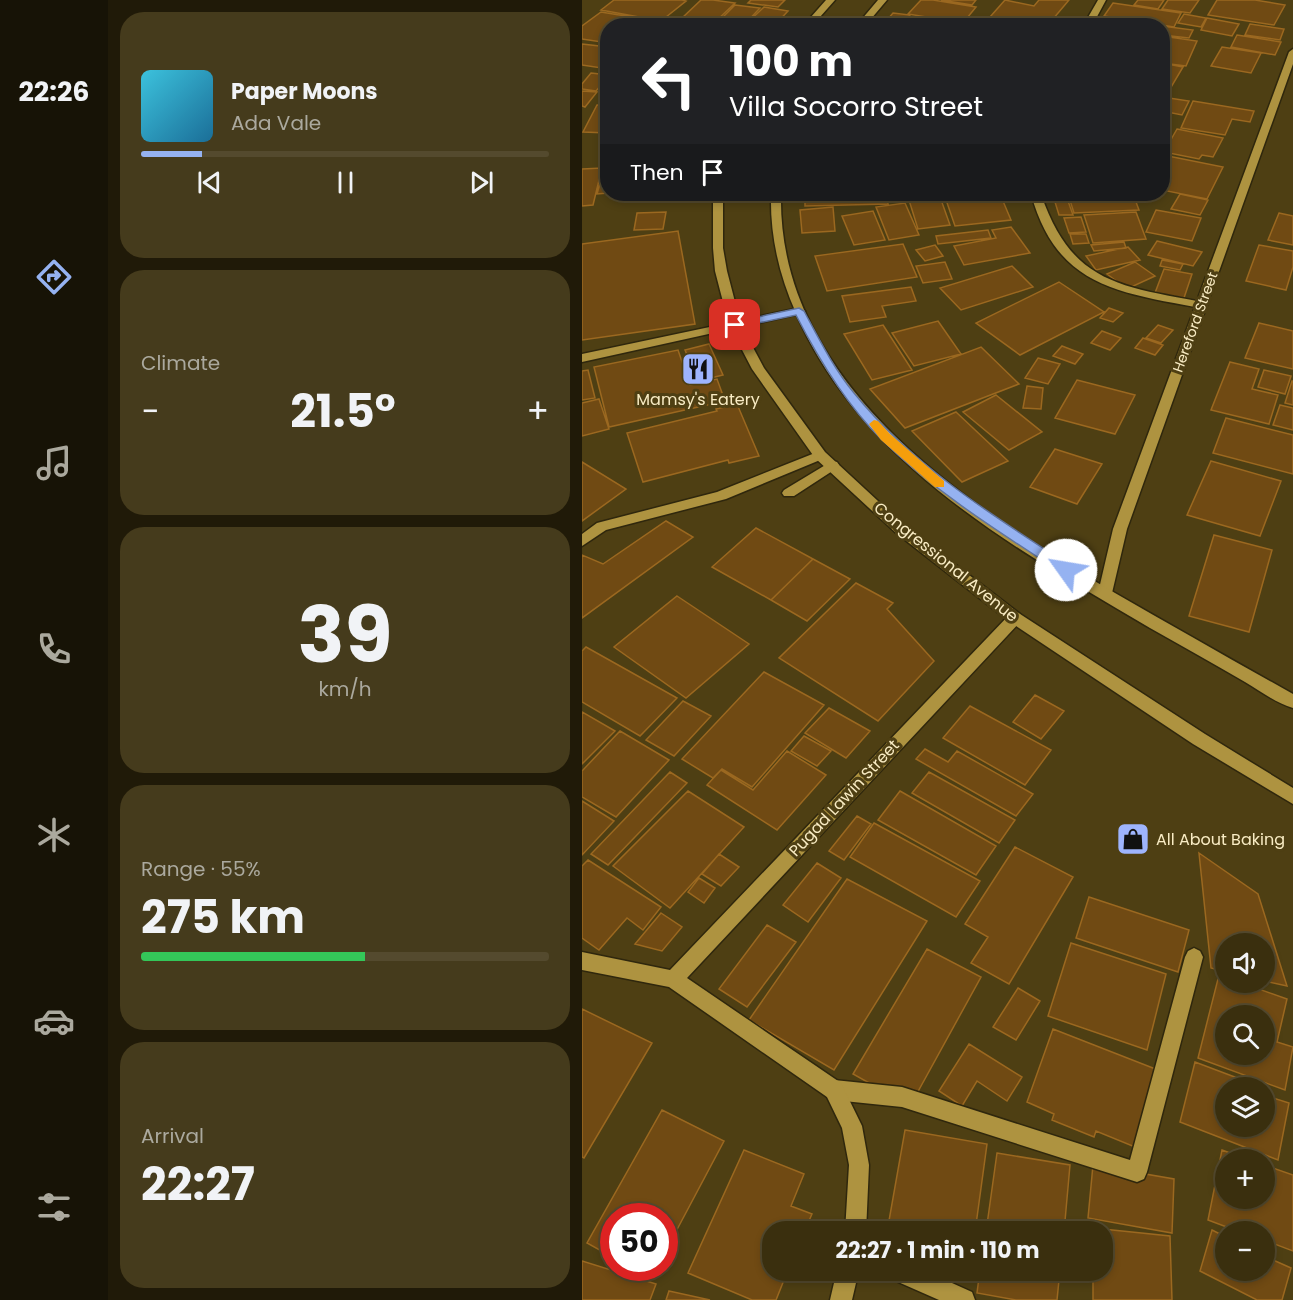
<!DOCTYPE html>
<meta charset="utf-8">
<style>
:root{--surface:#3a2f0e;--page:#453b1c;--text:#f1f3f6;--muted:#aba99e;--line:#544a2e;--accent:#95b2f1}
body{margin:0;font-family:Poppins,sans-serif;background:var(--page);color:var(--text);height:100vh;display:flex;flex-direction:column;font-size:22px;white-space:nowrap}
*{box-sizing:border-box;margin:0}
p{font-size:20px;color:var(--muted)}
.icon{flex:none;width:33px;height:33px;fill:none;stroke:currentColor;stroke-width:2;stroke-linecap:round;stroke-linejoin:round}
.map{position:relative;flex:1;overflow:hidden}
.side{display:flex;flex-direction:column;gap:12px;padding:12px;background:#201a08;width:474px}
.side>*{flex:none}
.top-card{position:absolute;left:18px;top:18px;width:570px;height:183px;border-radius:24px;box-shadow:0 3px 9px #0003,0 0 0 2px var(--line);background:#202124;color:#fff;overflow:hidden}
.fabs{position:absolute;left:633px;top:933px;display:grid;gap:12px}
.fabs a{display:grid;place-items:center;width:60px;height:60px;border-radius:50%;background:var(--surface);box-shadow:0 3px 9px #0003,0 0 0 2px var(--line);font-size:30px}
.speed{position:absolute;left:18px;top:1203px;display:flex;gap:12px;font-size:30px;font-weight:700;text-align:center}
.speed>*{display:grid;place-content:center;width:78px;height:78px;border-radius:50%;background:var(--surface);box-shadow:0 3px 9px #0003,0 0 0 2px var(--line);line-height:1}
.speed .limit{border:9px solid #d22;background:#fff;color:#111}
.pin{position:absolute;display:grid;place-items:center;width:51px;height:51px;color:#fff;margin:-26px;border-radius:12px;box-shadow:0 3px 9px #0006}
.me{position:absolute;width:66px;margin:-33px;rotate:302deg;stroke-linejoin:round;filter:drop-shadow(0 0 4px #0008)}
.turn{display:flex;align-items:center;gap:21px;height:126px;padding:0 30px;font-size:27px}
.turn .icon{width:78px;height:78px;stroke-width:2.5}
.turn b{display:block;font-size:42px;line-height:51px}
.then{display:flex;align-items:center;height:57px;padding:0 30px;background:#0003;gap:12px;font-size:22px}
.big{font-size:45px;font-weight:700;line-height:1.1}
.side .tile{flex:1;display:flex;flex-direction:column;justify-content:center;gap:9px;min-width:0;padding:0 21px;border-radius:24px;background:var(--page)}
.side .dial{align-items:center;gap:0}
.dial b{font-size:78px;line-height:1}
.song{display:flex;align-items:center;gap:18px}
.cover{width:72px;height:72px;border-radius:9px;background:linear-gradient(135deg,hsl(190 70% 55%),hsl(200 70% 35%))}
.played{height:6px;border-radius:3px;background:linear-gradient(90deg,var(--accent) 15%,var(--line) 15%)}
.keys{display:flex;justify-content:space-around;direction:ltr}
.heat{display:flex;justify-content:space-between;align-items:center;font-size:33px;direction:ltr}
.charge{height:9px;border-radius:4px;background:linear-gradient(90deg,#34c759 55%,var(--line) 0)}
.trip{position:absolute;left:180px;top:1221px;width:351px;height:60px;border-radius:24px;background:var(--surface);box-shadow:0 3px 9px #0003,0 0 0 2px var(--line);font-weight:700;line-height:60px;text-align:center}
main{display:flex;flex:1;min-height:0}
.tab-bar{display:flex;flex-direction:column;width:108px;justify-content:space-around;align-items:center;background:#171306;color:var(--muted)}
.tab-bar .icon{width:42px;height:42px}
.tab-bar .selected{color:var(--accent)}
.tab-bar b{font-size:27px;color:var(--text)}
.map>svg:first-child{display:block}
.building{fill:#704a13;stroke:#9b6820;stroke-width:1.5;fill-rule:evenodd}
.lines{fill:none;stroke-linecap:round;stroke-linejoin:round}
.service-casing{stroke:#2f270d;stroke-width:3}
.minor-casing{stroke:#2f270d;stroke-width:3}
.tertiary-casing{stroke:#2f270d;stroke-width:3}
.secondary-casing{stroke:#2f270d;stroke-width:3}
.service{fill:#ae9340;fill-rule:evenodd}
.minor{fill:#ae9340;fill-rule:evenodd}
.tertiary{fill:#ae9340;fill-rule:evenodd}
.secondary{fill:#ae9340;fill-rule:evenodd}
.route{fill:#95b2f1;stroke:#61749d;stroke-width:1.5}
.slow{fill:#f59e0b}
.labels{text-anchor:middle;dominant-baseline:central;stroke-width:6;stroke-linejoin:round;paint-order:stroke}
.far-street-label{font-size:14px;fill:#f9ecc4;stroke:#4e3f13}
.poi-label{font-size:16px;fill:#f9ecc4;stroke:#4e3f13}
.street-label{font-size:16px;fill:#f9ecc4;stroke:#4e3f13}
</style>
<main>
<nav class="tab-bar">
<b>22:26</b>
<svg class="icon selected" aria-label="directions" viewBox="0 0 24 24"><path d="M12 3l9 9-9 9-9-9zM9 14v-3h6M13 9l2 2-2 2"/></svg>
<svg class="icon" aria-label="music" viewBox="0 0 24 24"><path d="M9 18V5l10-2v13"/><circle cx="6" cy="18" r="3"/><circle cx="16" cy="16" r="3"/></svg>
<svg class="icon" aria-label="phone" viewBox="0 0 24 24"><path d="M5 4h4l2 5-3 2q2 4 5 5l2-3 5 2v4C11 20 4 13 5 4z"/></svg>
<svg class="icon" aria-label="climate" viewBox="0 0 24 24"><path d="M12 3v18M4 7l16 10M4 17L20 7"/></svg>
<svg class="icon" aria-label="car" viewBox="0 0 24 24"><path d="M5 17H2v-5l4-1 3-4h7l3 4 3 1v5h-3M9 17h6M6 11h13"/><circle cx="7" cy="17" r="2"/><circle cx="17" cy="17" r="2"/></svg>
<svg class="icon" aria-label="filters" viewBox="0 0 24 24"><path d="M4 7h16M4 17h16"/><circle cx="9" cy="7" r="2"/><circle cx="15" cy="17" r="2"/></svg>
</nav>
<section class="side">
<div class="tile">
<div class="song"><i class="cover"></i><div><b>Paper Moons</b><p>Ada Vale</p></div></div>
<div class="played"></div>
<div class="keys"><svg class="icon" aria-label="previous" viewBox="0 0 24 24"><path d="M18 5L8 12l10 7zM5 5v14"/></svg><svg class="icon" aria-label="pause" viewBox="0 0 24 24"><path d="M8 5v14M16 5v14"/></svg><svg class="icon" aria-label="next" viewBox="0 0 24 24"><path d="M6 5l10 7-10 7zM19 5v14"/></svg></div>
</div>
<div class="tile"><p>Climate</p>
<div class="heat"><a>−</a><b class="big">21.5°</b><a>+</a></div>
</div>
<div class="tile dial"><b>39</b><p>km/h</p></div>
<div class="tile"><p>Range · 55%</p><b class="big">275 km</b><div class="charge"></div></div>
<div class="tile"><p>Arrival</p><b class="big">22:27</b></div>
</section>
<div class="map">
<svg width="711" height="1300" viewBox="0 0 711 1300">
<rect width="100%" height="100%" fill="#4e3f13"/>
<path class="building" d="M32 0H100L104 1 79 21 19 10Z
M119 0H131L153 3 131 24 99 19Z
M169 0H203L196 7 166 3Z
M339 0H351L394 7 381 23 326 14Z
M359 0H394L390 5Z
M423 0 452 6 457 0H487L471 19 487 22 485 26H400Z
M556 0H582L576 9 552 5Z
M586 0H617L608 13 580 9Z
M635 0H673L703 5 692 25 626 15Z
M531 3 599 13 592 27 522 16Z
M153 5 178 8 161 26 135 23Z
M182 7 206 11 192 26H162Z
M19 12 80 22 76 26H26V43L0 39V26Z
M311 13 328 15 320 26H300Z
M602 14 624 18 619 27 596 23Z
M331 17 377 24 339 26 326 23Z
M625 18 657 24 650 36 619 30Z
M530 19 558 23 556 26H526Z
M668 24 702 29 698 40 663 35Z
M580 26 611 30 607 38 580 35Z
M655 35 699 42 693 55 649 47Z
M580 36 615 41 604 66 580 63Z
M0 44 26 47V69L0 65Z
M640 47 679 53 669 73 629 66Z
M580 63 601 67 588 89 580 88Z
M9 73 26 75V77L14 91 0 89V84Z
M0 91 15 92 3 107 0 106Z
M587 98 607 101 600 115 580 111Z
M611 101 672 111 668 122 650 119 643 135 599 128Z
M15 105H26V133L1 132Z
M595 129 641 138 631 157 620 155 617 159 582 152Z
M581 155 641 167 625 199 580 190Z
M23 166H26V193L15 194Z
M20 168 11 205 0 206V169Z
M223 194H305L306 204 223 206Z
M357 194 368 225 336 229 326 197Z
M362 194H418L429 220 373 226Z
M486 194H551L557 210 492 213Z
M598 194 626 200 618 215 589 209Z
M486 201 491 215H477L473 202Z
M323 203 337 235 307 240 294 207Z
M251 207 253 231 220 233 218 210Z
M574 210 619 218 610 241 564 232Z
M291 211 303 240 272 245 260 216Z
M84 212 81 229 52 230 55 213Z
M554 212 564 239 511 243 502 215Z
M697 213 711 216V245L686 240Z
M499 217 504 232 487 233 482 218Z
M429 227 448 253 382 265 372 246 414 238 410 230Z
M406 230 409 238 356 244 354 236Z
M96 231 113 324 0 340V244Z
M488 234H504L507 243 491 244Z
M575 241 620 252 611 266 566 255Z
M542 242 544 248 512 251 509 245Z
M321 244 335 277 245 291 233 256Z
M353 245 361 256 343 261 334 250Z
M677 245 711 251V267L704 290 664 281Z
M546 247 558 260 514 270 504 256Z
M580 260 601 264 598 270 578 266Z
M363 262 370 279 341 283 334 266Z
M553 262 573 276 545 289 525 274Z
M430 266 451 287 379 310 358 288Z
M582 269 610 274 602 298 573 293Z
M477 282 522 312 438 355 394 323Z
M329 287 334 301 300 306 304 317 268 322 260 296Z
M527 308 541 313 531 322 518 318Z
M356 321 379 354 332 366 310 333Z
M677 323 711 331V369L663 358Z
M301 325 330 370 290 380 262 334Z
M576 325 591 330 579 343 564 338Z
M520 331 539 338 528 350 509 343Z
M561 338 581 345 573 355 553 348Z
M127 344 141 375 116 381 103 350Z
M480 346 501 354 493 364 471 356Z
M399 347 437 384 323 428 288 389Z
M96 350 108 385 135 379 143 401 27 427 12 367Z
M456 358 478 364 466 384 443 378Z
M648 362 677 369 670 389 696 395 687 424 629 410Z
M6 370 13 398 0 400V371Z
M682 370 709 376 703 394 676 387Z
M495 380 553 395 533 434 473 418Z
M710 381H711V405L703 403Z
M445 386 461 388 459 409 441 408Z
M414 395 460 432 427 450 381 412Z
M17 399 27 429 0 436V403Z
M155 404 177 456 147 463 146 460 61 482 45 433 135 411 134 409Z
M698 405 711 408V430L691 425Z
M374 412 426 461 380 482 330 431Z
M644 418 711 435V474L631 453Z
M473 449 520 464 495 504 448 487Z
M629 461 699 481 678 536 605 515Z
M0 462 44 489 0 521Z
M84 521 111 537 0 618V555L21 564Z
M174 528 231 559 189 600 130 567Z
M632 535 690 550 667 632 607 616Z
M231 559 268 579 225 621 189 600Z
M274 583 311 603 305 609 352 661 296 721 197 658Z
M95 596 167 644 104 698 32 647Z
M4 647 95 698 58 736 0 702V651Z
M182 672 242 705 170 787 140 769 131 778 100 759Z
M453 695 482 711 459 739 431 722Z
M101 701 129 716 92 756 64 740Z
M388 706 469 750 443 785 361 738Z
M247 708 288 731 264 758 223 733Z
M0 712 33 731 0 764Z
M38 731 87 760 34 817 0 797V771Z
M222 736 249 751 235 766 209 751Z
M343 749 366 762 375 751 451 794 434 816 334 759Z
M205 751 244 775 195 830 125 785 139 770 171 790Z
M88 772 105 783 26 865 9 854Z
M347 772 433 820 417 843 330 793Z
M106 791 162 827 88 908 31 866Z
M318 791 414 846 394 875 296 820Z
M0 801 32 821 0 855Z
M275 816 289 824 262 860 247 851Z
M292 823 398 881 374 917 268 857Z
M433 847 491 877 427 984 389 963 406 937 383 924Z
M617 853 676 894 705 986 682 981V944H644V972L629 968Z
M137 854 157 867 139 886 120 874Z
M6 860 79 907 61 930 45 918 17 950 0 938V866Z
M235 863 259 878 226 922 201 905Z
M117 878 133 888 122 903 106 892Z
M265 879 345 921 252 1070 167 1020Z
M507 897 607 930 596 972 494 938Z
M79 913 100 927 80 951 53 944Z
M185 925 214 942 165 1007 137 989Z
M489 943 584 974 565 1050 466 1016Z
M345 949 399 977 328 1106 271 1074Z
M637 975 644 978V982H657L705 999 695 1042 711 1047 703 1090 616 1058ZM644 1016H682V1054H644Z
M436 988 458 1001 434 1040 411 1027Z
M0 1009 70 1043 2 1158 0 1157Z
M471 1029 576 1070 553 1147 514 1131 512 1137 470 1120 472 1114 445 1102Z
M387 1044 440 1077 425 1101 395 1081 380 1106 357 1091Z
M613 1062 658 1079 656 1085 663 1088H644V1126H682V1095L707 1103 696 1160 598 1122Z
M80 1110 142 1141 82 1254V1216H32V1258L5 1243Z
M323 1130 405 1144 393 1232H305Z
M162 1150 222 1174 209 1206 230 1214 222 1232H190V1270H206L194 1300H170L106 1273Z
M640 1150 667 1160H644V1198H682V1165L711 1175V1251L682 1240V1232H658L626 1220Z
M415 1153 488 1165 482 1232H404Z
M511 1165 592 1179 590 1233 506 1218Z
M511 1228 588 1236 590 1300H511V1270H520V1232H511Z
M630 1230 644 1237V1270H682V1256L709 1268 700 1300H675L618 1271Z
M0 1261 74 1284 68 1300H0Z
M50 1268H75L70 1278Z
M398 1270H478L475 1300H434L395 1293Z
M87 1291 128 1300H84Z"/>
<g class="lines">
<g class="service-casing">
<path id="service" d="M238 451 244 455 243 458 144 499 24 530 0 546V534L15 523 135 492Z
M250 461 255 462 257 465 255 468 212 496H202L200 493 202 490Z
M612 948 618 951 621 957 565 1172 562 1179 555 1182 320 1107 252 1100 245 1097 242 1090 245 1083 252 1080 320 1087 548 1160 603 957 606 951Z
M305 1270H341L390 1292 393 1300H357L307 1278Z"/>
</g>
<g class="minor-casing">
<path id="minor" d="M516 0H524L510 26H501Z
M711 49V64L545 529 530 593 523 598 518 597 516 593 531 529 613 307C532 292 474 284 449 194H459C488 280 534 286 615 301L707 52Z
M433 612 438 614 440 618 438 622 105 978 259 1083 280 1126 287 1165 284 1232H263L267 1165 260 1128 245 1097 87 987 0 970V952L88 970 428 614Z
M255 1270H277L270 1300H248Z"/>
</g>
<g class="tertiary-casing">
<path id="tertiary" d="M217 308 223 311 221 313 0 362V354Z"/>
</g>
<g class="secondary-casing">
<path id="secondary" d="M244 0H253L230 26H221Z
M296 0H305L283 26H274Z
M131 194H141V248L145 271 159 325 182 368 243 452 323 526 438 614 623 734 711 788V804L611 744 428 622 313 532 233 458 170 369 147 325 133 271 131 248Z
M189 194H199C195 385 388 508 533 593 592 627 652 661 711 694V708C694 703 678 691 663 682 632 664 600 646 568 628 434 549 278 463 214 313 197 275 188 236 189 194Z"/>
</g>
<use href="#service" class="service"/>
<use href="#minor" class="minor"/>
<use href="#tertiary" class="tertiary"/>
<use href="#secondary" class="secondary"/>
</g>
<path class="route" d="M217 308 222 311C237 339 252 369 272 393 331 466 411 516 489 566L491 570 489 573H480C417 532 353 492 299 439 264 404 237 360 214 315L153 328 148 325 153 322Z"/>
<path class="slow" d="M292 420 296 421 308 434 362 481V487H353L299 440 287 424Z"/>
<defs>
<g id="restaurant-square" transform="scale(1.725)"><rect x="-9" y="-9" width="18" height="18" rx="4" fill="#9eb4fd" stroke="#4e3f13"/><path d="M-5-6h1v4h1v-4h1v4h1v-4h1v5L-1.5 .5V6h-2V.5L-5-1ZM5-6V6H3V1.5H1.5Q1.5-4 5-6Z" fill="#111"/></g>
<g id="shop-square" transform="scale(1.725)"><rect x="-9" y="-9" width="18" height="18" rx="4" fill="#9eb4fd" stroke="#4e3f13"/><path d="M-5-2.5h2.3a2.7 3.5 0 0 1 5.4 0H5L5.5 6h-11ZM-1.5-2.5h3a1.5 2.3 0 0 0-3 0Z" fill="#111"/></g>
</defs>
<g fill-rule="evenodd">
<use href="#restaurant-square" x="116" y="369"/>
<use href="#shop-square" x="551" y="839"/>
</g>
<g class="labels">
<g class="far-street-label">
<text transform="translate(613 322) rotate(-70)">Hereford Street</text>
</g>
<g class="poi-label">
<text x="116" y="399">Mamsy's Eatery</text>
<text x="574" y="839" text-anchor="start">All About Baking</text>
</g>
<g class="street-label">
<text transform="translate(364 562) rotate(39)">Congressional Avenue</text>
<text transform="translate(262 798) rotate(-47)">Pugad Lawin Street</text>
</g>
</g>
</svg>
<div class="fabs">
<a><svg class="icon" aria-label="sound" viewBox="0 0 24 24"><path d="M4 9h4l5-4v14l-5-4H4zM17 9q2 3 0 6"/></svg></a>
<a><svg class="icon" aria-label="search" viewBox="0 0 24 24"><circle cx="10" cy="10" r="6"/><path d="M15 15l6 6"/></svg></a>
<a><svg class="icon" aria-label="layers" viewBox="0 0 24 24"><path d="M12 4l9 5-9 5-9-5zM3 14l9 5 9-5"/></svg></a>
<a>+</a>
<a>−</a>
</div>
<div class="speed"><div class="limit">50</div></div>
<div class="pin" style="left:153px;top:325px;background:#d93025"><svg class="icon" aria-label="arrive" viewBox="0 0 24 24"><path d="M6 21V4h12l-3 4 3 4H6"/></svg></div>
<svg class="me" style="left:484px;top:570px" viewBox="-20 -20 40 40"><circle r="19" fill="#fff"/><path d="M0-13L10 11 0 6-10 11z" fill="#95b2f1"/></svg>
<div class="trip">22:27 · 1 min · 110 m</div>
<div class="top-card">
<div class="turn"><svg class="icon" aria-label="left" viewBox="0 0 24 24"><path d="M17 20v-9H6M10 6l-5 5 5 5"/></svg><div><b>100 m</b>Villa Socorro Street</div></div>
<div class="then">Then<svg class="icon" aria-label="arrive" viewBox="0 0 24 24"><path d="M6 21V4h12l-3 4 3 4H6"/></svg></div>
</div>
</div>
</main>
